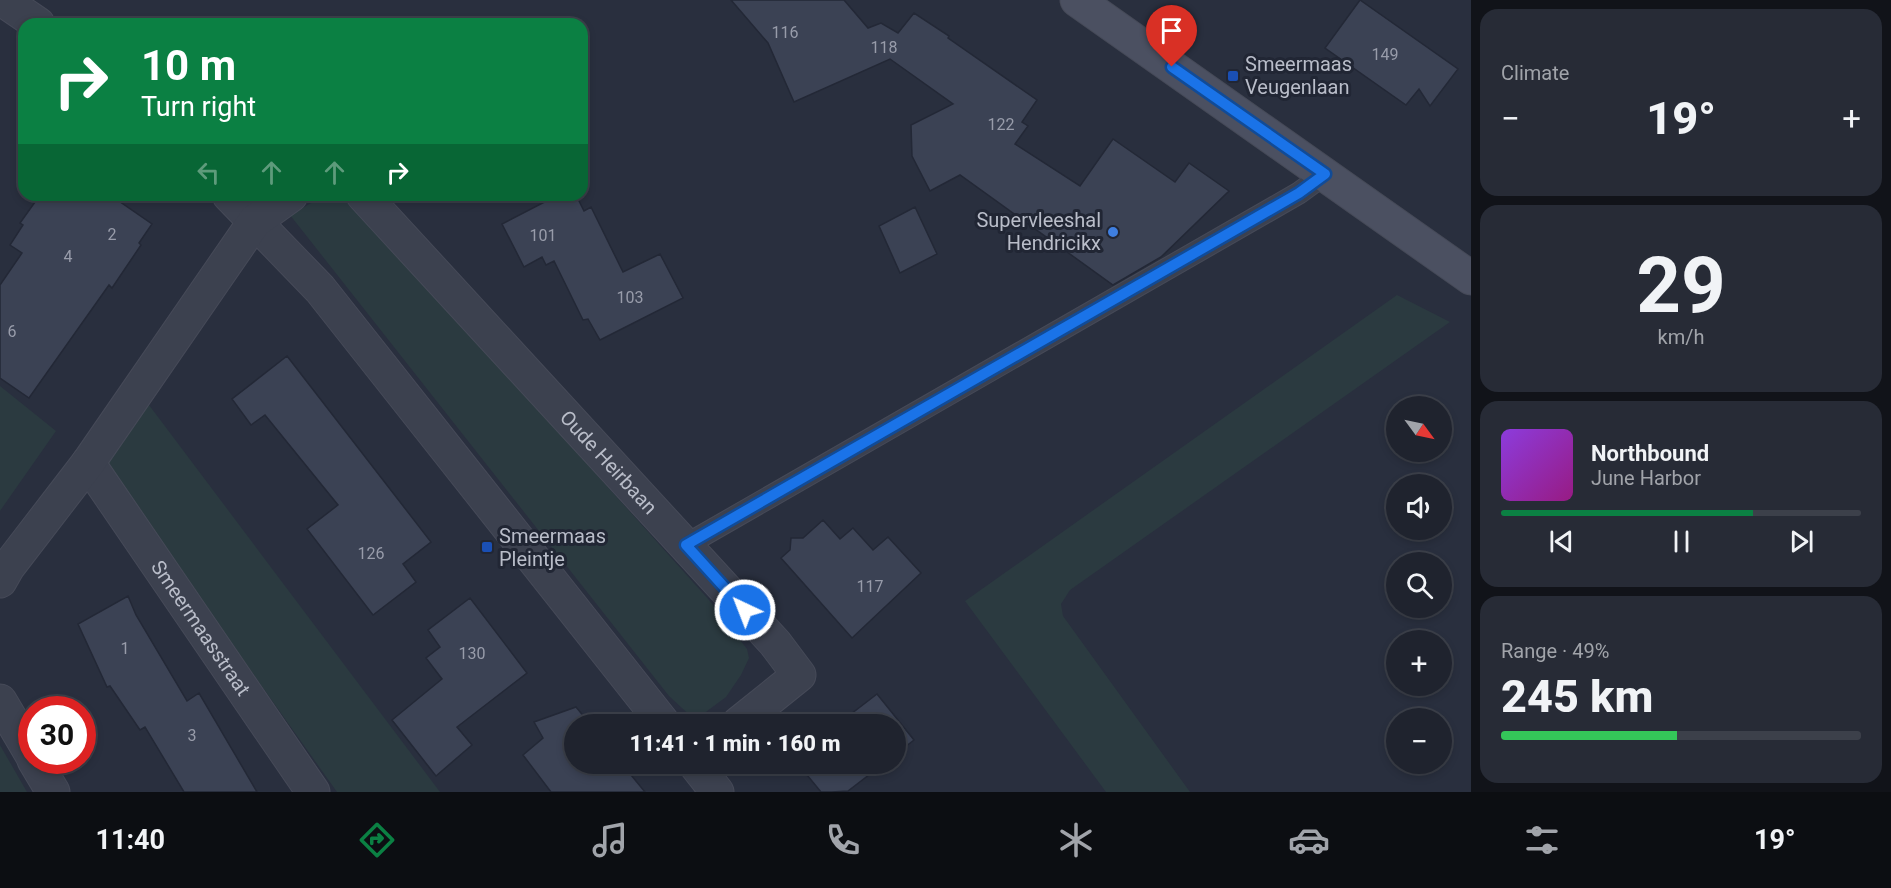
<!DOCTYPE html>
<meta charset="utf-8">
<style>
:root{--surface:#1f232e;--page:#272b36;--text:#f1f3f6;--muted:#a1a4aa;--line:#3c404a;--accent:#0b8043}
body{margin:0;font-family:Roboto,sans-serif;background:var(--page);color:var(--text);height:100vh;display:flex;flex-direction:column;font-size:22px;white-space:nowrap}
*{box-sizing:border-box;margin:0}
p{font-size:20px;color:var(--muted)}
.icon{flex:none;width:33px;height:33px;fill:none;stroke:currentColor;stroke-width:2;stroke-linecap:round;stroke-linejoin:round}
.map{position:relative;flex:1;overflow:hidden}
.details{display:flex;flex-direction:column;gap:9px;padding:9px;background:#111319;width:420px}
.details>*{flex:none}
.banner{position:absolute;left:18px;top:18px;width:570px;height:183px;border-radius:18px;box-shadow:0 3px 9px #0003,0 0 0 2px var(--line);background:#0b8043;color:#fff;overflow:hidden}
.needle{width:39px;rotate:123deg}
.buttons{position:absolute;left:1386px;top:396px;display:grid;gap:12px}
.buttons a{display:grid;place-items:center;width:66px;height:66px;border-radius:50%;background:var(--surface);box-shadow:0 3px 9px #0003,0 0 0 2px var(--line);font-size:30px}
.speed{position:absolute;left:18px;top:696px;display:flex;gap:12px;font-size:30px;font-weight:700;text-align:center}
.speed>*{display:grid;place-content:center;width:78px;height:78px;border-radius:50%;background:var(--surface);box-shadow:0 3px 9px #0003,0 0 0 2px var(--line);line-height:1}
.speed .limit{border:9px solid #d22;background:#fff;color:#111}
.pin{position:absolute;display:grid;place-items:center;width:51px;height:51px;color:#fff;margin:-62px -26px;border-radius:50% 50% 50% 0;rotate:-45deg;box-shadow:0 0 6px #0007}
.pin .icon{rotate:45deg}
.me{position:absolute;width:66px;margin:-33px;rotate:317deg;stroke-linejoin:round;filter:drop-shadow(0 0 4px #0008)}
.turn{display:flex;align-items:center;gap:21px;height:126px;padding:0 24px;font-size:27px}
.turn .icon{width:78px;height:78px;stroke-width:2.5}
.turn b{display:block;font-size:42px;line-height:51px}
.lanes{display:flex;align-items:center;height:57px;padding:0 24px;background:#0003;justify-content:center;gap:30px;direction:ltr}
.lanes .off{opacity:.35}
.big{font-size:45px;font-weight:800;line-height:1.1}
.details .widget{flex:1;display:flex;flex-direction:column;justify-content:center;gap:9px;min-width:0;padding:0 21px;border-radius:18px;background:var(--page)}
.details .dial{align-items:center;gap:0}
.dial b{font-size:78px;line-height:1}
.song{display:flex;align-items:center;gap:18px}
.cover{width:72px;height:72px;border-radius:9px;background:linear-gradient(135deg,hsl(270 70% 55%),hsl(310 70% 35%))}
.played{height:6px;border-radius:3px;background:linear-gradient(90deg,var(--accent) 70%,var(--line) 70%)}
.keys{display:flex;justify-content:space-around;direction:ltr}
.heat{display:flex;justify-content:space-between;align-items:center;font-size:33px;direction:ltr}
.charge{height:9px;border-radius:4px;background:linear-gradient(90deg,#34c759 49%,var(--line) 0)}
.trip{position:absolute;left:564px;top:714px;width:342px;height:60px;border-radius:30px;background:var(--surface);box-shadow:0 3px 9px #0003,0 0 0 2px var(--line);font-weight:800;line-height:60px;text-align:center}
.tab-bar{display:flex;height:96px;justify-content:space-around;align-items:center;background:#0c0e12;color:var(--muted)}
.tab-bar .icon{width:42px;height:42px}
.tab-bar .current{color:var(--accent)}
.tab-bar b{font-size:27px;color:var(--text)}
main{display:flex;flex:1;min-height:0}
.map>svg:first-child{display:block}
.green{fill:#2b3a40}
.building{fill:#3b4254;stroke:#232836;stroke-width:1.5}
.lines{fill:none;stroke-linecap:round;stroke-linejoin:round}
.lane-casing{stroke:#464a58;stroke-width:23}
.street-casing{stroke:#464a58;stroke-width:35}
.secondary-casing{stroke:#464a58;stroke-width:35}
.lane{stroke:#3c414f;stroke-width:21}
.street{stroke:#3c414f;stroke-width:33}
.secondary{stroke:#4b5061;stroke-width:33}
.route-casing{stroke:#114b97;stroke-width:15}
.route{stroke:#1a73e8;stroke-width:10}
.transit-dot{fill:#1a4fb4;stroke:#212634;stroke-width:2}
.shop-dot{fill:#3f7fe0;stroke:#212634;stroke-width:2}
.labels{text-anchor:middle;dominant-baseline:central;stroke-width:6;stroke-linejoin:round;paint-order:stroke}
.number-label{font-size:16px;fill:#989caa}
.poi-label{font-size:20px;fill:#b9bdc9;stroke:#212634;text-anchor:start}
.street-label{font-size:20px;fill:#b9bdc9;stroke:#212634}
</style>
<main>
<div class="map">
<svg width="1471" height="792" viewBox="0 0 1471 792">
<rect width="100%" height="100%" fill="#292f3e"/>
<path class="green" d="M339 195 363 211 419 276 709 600 747 649 749 658 741 675 726 697 695 720 669 696 290 215 322 197Z
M1397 295 1450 322 1070 590 1061 604 1063 616 1190 792H1106L965 601Z
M0 386 56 431 0 511Z
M146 401 440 792H337L104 464Z
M0 745 27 792H0Z"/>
<path class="building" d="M731 0H844L868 28 881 23 898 33 914 13 949 36 948 38 1037 100 1022 122 1028 126 1015 144 1080 186 1113 139 1175 182 1189 163 1229 191 1161 257 1113 285 960 175 930 191 912 156 911 125 953 104 890 59 794 102 768 43Z
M1360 0 1458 69 1430 106 1419 89 1406 105 1325 48Z
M40 195H110L152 224 139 243 141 245 112 288 109 285 29 398 0 378V285L22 253 10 245 23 225 20 223Z
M558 195H576L584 211 591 207 623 272 660 254 683 298 600 340 588 319 583 320 554 261 546 265 542 257 524 267 502 224Z
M915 207 937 254 900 273 879 226Z
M287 356 431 542 403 564 416 582 373 615 307 529 338 505 265 415 251 425 232 399Z
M823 520 840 539 853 528 873 550 888 537 921 573 852 638 781 558 790 550 791 538H803Z
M128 596 136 615 187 701 199 693 257 792H184L145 727 140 730 110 686 107 687 78 624Z
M470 598 527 673 457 727 472 745 436 776 392 720 442 679 426 658 440 647 428 630Z
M877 694 914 740 896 754V724H838Z
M576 707 590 724H574V764H622L645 792H551L523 755 543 738 534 722Z
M798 764H883L848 791 832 792H821Z"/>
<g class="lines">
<g class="lane-casing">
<path id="lane" d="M686 545 1299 193 1325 174"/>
</g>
<g class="street-casing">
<g id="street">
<path d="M3 0 38 24"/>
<path d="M229 195 320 289 664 724"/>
<path id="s1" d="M363 195 775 643 799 675 738 724"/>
<path id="s2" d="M88 463 313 792"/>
<path d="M0 581 8 567 88 463 255 221 291 195"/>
<path d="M0 701 32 755"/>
<path d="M34 760 53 792"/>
<path d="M695 764 717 792"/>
</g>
</g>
<g class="secondary-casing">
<path id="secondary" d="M1077 0 1471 278"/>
</g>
<use href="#lane" class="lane"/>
<use href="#street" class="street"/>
<use href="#secondary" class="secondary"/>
</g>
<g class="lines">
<g class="route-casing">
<path id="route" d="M745 610 686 545 1299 193 1325 174 1172 67"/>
</g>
<use href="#route" class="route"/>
</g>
<g class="transit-dot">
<rect x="1227" y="70" width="12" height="12" rx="3"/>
<rect x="481" y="541" width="12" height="12" rx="3"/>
</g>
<circle class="shop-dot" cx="1113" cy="232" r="6"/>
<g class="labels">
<g class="number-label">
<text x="785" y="32">116</text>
<text x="884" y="47">118</text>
<text x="1385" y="54">149</text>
<text x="1001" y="124">122</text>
<text x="112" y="234">2</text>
<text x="543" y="235">101</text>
<text x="68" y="256">4</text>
<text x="630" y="297">103</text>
<text x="12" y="331">6</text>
<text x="371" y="553">126</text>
<text x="870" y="586">117</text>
<text x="125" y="648">1</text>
<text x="472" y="653">130</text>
<text x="192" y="735">3</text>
</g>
<g class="poi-label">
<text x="1245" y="64">Smeermaas<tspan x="1245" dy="23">Veugenlaan</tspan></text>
<text x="1101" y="220" text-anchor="end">Supervleeshal<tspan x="1101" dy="23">Hendricikx</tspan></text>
<text x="499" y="536">Smeermaas<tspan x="499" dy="23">Pleintje</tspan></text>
</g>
<g class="street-label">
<text stroke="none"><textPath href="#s1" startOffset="363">Oude Heirbaan</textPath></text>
<text stroke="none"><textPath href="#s2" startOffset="200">Smeermaasstraat</textPath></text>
</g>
</g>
</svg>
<div class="buttons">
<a><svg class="needle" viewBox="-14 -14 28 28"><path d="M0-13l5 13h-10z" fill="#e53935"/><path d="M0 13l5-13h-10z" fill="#a1a4aa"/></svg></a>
<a><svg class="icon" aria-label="sound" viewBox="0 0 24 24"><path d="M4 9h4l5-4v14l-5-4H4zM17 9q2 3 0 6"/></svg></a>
<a><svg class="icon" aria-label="search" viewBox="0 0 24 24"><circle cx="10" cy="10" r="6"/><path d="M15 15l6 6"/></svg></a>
<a>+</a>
<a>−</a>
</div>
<div class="speed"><div class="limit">30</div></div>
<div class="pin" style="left:1172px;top:67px;background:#d93025"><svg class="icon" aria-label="arrive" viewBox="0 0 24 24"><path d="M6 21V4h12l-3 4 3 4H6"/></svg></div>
<svg class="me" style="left:745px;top:610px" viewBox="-20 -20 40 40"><circle r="17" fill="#1a73e8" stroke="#fff" stroke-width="3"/><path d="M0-11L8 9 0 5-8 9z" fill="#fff"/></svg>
<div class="trip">11:41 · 1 min · 160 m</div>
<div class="banner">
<div class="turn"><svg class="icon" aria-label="right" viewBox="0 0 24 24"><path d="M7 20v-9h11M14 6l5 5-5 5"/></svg><div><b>10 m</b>Turn right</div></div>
<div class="lanes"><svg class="icon off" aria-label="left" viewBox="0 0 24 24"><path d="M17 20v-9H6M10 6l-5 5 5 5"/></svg><svg class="icon off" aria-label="ahead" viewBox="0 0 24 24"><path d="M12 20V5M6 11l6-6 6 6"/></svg><svg class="icon off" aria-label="ahead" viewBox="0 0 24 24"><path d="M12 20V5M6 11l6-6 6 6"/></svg><svg class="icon" aria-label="right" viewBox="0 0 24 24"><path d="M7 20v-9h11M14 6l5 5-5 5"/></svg></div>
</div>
</div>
<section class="details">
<div class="widget"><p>Climate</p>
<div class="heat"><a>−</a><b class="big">19°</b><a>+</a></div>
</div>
<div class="widget dial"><b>29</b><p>km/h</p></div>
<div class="widget">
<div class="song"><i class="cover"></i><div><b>Northbound</b><p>June Harbor</p></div></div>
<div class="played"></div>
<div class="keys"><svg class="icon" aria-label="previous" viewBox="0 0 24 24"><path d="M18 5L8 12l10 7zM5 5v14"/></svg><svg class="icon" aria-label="pause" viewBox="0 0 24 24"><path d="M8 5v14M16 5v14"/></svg><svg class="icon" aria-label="next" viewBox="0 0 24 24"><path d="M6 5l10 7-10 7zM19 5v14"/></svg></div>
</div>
<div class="widget"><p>Range · 49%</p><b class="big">245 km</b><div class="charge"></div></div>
</section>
</main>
<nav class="tab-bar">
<b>11:40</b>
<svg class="icon current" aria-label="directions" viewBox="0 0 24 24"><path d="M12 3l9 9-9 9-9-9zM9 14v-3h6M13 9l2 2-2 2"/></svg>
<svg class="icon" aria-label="music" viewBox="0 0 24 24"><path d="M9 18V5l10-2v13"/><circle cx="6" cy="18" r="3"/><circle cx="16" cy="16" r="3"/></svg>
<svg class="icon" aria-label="phone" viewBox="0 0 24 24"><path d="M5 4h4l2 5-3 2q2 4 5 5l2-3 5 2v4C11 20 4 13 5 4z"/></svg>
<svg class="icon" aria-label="climate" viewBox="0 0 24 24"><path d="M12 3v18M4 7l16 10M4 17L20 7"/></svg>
<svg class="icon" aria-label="car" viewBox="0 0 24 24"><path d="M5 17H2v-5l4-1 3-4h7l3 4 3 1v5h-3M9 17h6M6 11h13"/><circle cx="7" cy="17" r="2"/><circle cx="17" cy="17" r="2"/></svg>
<svg class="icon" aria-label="filters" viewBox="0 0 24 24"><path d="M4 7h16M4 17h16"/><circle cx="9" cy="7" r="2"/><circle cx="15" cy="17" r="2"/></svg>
<b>19°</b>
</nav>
